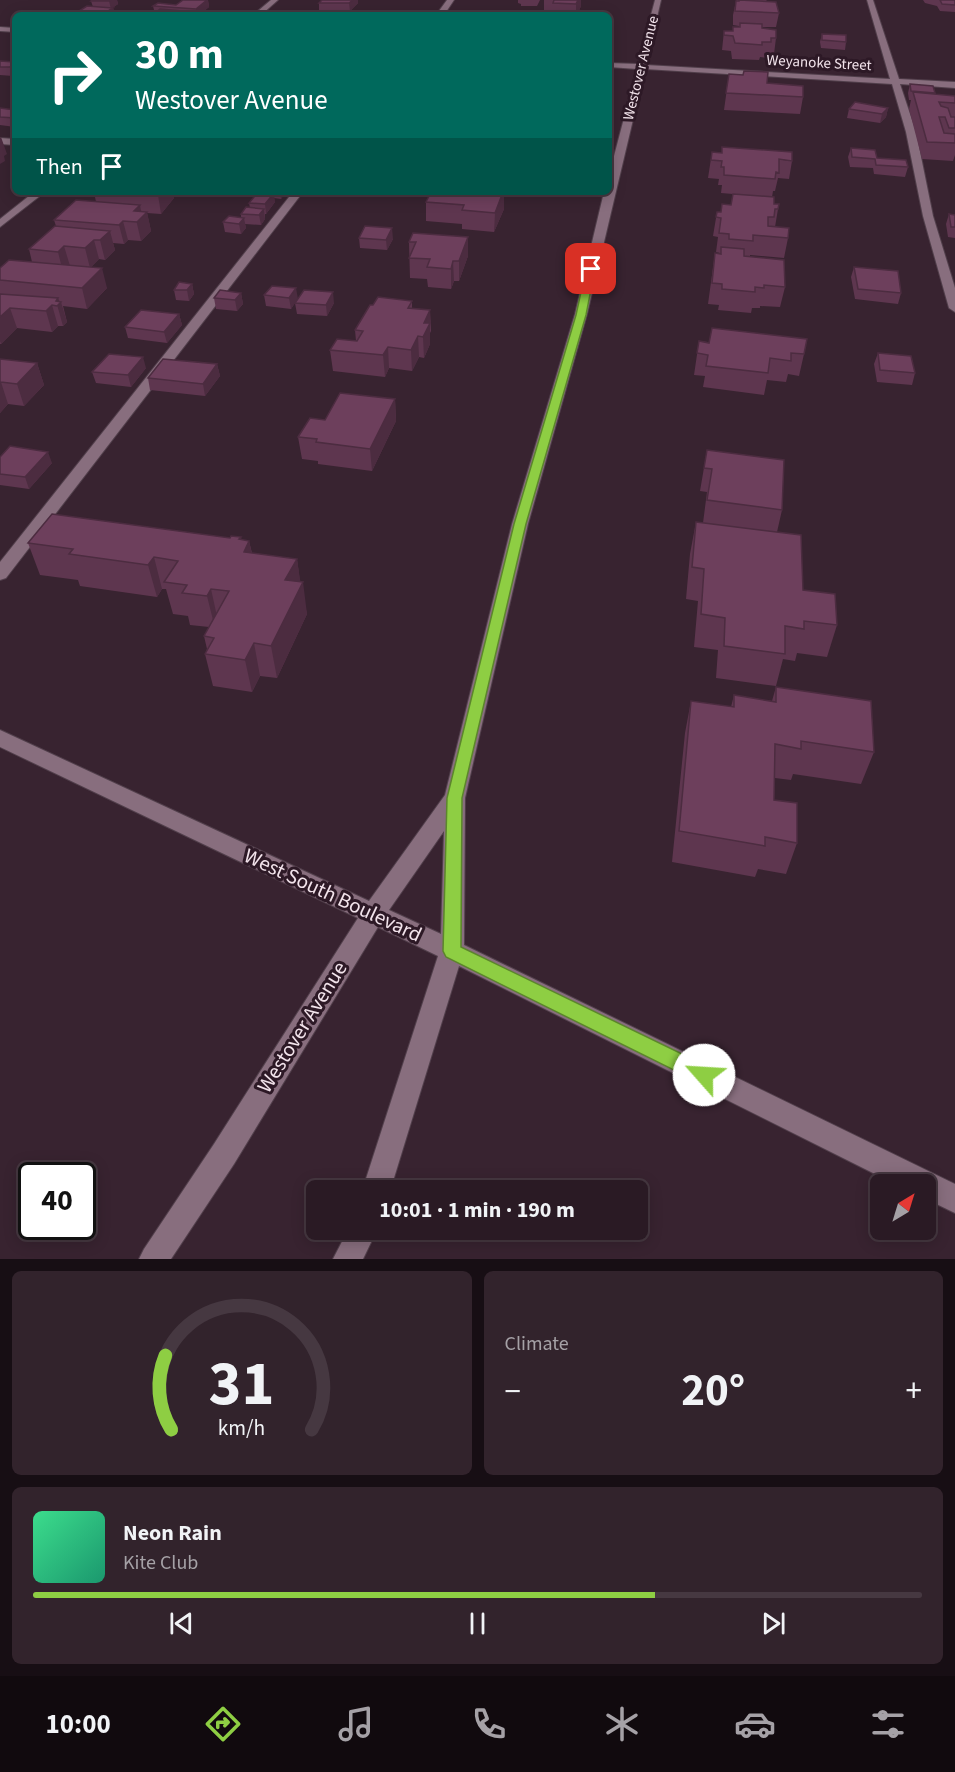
<!DOCTYPE html>
<meta charset="utf-8">
<style>
:root{--surface:#2a1a24;--page:#32232c;--text:#f1f3f6;--muted:#a5a1a6;--line:#463841;--accent:#8ece43}
body{margin:0;font-family:"Source Sans 3",sans-serif;background:var(--page);color:var(--text);height:100vh;display:flex;flex-direction:column;font-size:22px;white-space:nowrap}
*{box-sizing:border-box;margin:0}
p{font-size:20px;color:var(--muted)}
.icon{flex:none;width:33px;height:33px;fill:none;stroke:currentColor;stroke-width:2;stroke-linecap:round;stroke-linejoin:round}
.map{position:relative;height:1259px;overflow:hidden}
.drawer{display:flex;flex-direction:column;gap:12px;padding:12px;background:#170e14;flex:1}
.drawer>*{flex:none}
.banner{position:absolute;left:12px;top:12px;width:600px;height:183px;border-radius:9px;box-shadow:0 3px 15px #0003,0 0 0 2px var(--line);background:#00695c;color:#fff;overflow:hidden}
.needle{width:39px;rotate:38deg}
.controls{position:absolute;left:870px;top:1174px;display:grid;gap:12px}
.controls a{display:grid;place-items:center;width:66px;height:66px;border-radius:9px;background:var(--surface);box-shadow:0 3px 15px #0003,0 0 0 2px var(--line);font-size:30px}
.speed{position:absolute;left:18px;top:1162px;display:flex;gap:12px;font-size:30px;font-weight:700;text-align:center}
.speed>*{display:grid;place-content:center;width:78px;height:78px;border-radius:50%;background:var(--surface);box-shadow:0 3px 15px #0003,0 0 0 2px var(--line);line-height:1}
.speed .limit{border:3px solid #111;border-radius:9px;background:#fff;color:#111}
.pin{position:absolute;display:grid;place-items:center;width:51px;height:51px;color:#fff;margin:-26px;border-radius:12px;box-shadow:0 3px 9px #0006}
.me{position:absolute;width:66px;margin:-33px;rotate:296deg;stroke-linejoin:round;filter:drop-shadow(0 0 4px #0008)}
.turn{display:flex;align-items:center;gap:21px;height:126px;padding:0 24px;font-size:27px}
.turn .icon{width:78px;height:78px;stroke-width:2.5}
.turn b{display:block;font-size:42px;line-height:51px}
.then{display:flex;align-items:center;height:57px;padding:0 24px;background:#0003;gap:12px;font-size:22px}
.big{font-size:45px;font-weight:700;line-height:1.1}
.drawer .card{flex:1;display:flex;flex-direction:column;justify-content:center;gap:9px;min-width:0;padding:0 21px;border-radius:9px;background:var(--page)}
.drawer .dial{align-items:center;gap:0}
.dial svg{height:156px;overflow:visible;fill:none;stroke:var(--line);stroke-width:7;stroke-linecap:round;text-anchor:middle}
.dial text{fill:var(--text);stroke:none}
.song{display:flex;align-items:center;gap:18px}
.cover{width:72px;height:72px;border-radius:9px;background:linear-gradient(135deg,hsl(150 70% 55%),hsl(160 70% 35%))}
.played{height:6px;border-radius:3px;background:linear-gradient(90deg,var(--accent) 70%,var(--line) 70%)}
.keys{display:flex;justify-content:space-around;direction:ltr}
.heat{display:flex;justify-content:space-between;align-items:center;font-size:33px;direction:ltr}
.drawer .tiles{flex:1;display:grid;gap:12px;grid-template-columns:1fr 1fr}
.card:last-child{grid-column:span 2}
.trip{position:absolute;left:306px;top:1180px;width:342px;height:60px;border-radius:9px;background:var(--surface);box-shadow:0 3px 15px #0003,0 0 0 2px var(--line);font-weight:700;line-height:60px;text-align:center}
.menu{display:flex;height:96px;justify-content:space-around;align-items:center;background:#110a0e;color:var(--muted)}
.menu .icon{width:42px;height:42px}
.menu .selected{color:var(--accent)}
.menu b{font-size:27px;color:var(--text)}
.map>svg:first-child{display:block}
.lines{fill:none;stroke-linecap:round;stroke-linejoin:round}
.minor-casing{stroke:#513f4b;stroke-width:2}
.minor{fill:#886e7e;fill-rule:evenodd}
.wall{fill:#5e364f}
.shaded-wall{fill:#4c2c40}
.building{fill:#6d3f5c;stroke:#4c2c40;stroke-width:1.5}
.route{fill:#8ece43;stroke:#5c862c;stroke-width:1.5}
.labels{text-anchor:middle;dominant-baseline:central;stroke-width:6;stroke-linejoin:round;paint-order:stroke}
.far-street-label{font-size:15px;fill:#f2e3eb;stroke:#2d1926}
.near-street-label{font-size:21px;fill:#f2e3eb;stroke:#2d1926}
</style>
<div class="map">
<svg width="955" height="1259" viewBox="0 0 955 1259">
<rect width="100%" height="100%" fill="#382330"/>
<g class="lines">
<g class="minor-casing">
<path id="minor" d="M271 0H278L261 15H253Z
M447 0H454L444 15H436Z
M655 0H661L646 65 890 79 867 0H873L899 79 955 82V88L900 84 916 132 933 216 955 288V312L949 308 923 216 906 132 892 84 645 69 587 314 528 524 465 798 464 945 955 1184V1213L926 1199V1185H897L459 966 390 1191H362L438 956 378 927 234 1164 171 1259H139L144 1249 214 1144 358 918 0 747V730L369 901 445 795 512 524 575 314 604 192H609V175L637 69 609 67V63L638 64ZM444 831 441 934 389 910Z
M0 27 15 28V32L0 31Z
M0 138 15 139V145L0 144Z
M34 192H45L0 227V219Z
M293 192H303L6 578 0 580V562Z
M348 1230H377L363 1259H333Z"/>
</g>
<use href="#minor" class="minor"/>
</g>
<path class="wall" d="M92 0H117L118 4 112 8H113L115 15H80L79 11 93 7 91 1Z
M208 0 209 7 199 15H153L155 14 153 6 176 5Z
M518 0H540L537 6H521V4L518 3Z
M544 0H581V6L577 15H552V13H544Z
M737 0H767L766 1 779 13 776 27H762V28L776 38 774 54 769 53 768 58 760 57 759 60 732 59 731 51 722 50 724 31H733L739 27V26L733 25V15L736 1Z
M923 0H955V12L940 11 937 6 925 3Z
M319 3H358L350 11 319 10Z
M822 34 846 42 845 50 821 48 820 42Z
M0 61 15 62V74L13 76 0 75Z
M729 74 767 83 803 97 800 114 724 110Z
M910 84 935 93 934 94 955 96V155L953 161 922 159 909 109 911 100H909L908 93Z
M0 108 15 110V127L0 125Z
M888 108 886 117 880 123 847 118 849 109Z
M851 148 877 158 908 167 905 177 874 174 873 168 850 167 848 157Z
M712 152 792 161 789 179 778 178 775 191H773L772 197 774 204 778 209 775 227 788 238 784 258 750 255V257L785 287 780 307 760 306V308H752L751 313 718 310 719 305 708 304 715 253 720 254V253L716 252 718 237 713 236 717 212H721L731 205 733 194 721 193 722 185H718L719 179 708 178Z
M94 192H172L174 198 161 214 147 213 151 231 141 241 128 240 124 244 113 243 115 250 105 260 99 259 91 267 107 288 87 309 63 306 67 322 63 326H58L52 332 17 328 1 344H0V268L32 262 29 249 56 226 54 220 96 202Z
M240 192H286L281 199 274 198 275 202 266 214H265V219L261 225 245 224 246 228 241 234 225 232 223 222 241 217V214L250 208 249 203 254 197 241 196Z
M431 192H504V209L494 232 462 229V224L426 221V202Z
M949 214 955 215V238L948 237 946 224Z
M413 233 468 256 459 281H454L451 289 428 287 427 279 410 278 409 242Z
M359 238 393 239 387 250 360 248Z
M854 267 901 293 898 304 855 299 851 277Z
M192 284 194 294 189 301 176 300 174 290Z
M241 293 243 304 237 311 216 309 214 298Z
M264 295 298 299 334 303 327 316 297 314 295 303 296 301 291 309 266 306Z
M412 301V308L430 310 431 331 430 333V344L424 358 419 357 412 371 389 368 385 377 333 371 330 350 356 341 355 330 373 305Z
M179 314 182 325 167 343 128 338 125 327Z
M699 341 804 354 799 376 788 374 786 382 767 380 764 395 703 387 705 376 694 375Z
M878 353 915 373 912 385 877 382 874 364Z
M0 359 37 363 44 385 24 406 8 404 0 413Z
M217 364 220 376 205 396 150 390 148 378Z
M146 368 131 387 96 383 92 372Z
M395 399 396 421 372 471 318 464V461L302 459 298 437 325 420Z
M707 450 782 510 777 532 803 590 837 625 827 657 797 653 795 661 783 659 776 686 716 678 718 650 694 647 698 601 686 599 690 554 696 522 703 523 707 492 700 491Z
M0 457 52 463 29 489 0 485Z
M242 540 249 541 252 553 297 559 300 582 307 614 277 678 260 676 252 692 213 686 205 654 207 649 204 636 209 627 190 625 188 616 173 614 166 589H162L157 597 80 586 78 580 40 575 28 543Z
M776 687 874 752 861 784 793 774 791 780 775 778 774 800 797 843 786 874 758 869 755 877 672 862 685 733 691 701 731 707 734 695 772 701Z"/>
<path class="shaded-wall" d="M111 0H117L118 4 111 9 109 1Z
M208 0 209 7 199 15H197L196 9Z
M353 0H358V3L350 11 349 3Z
M578 0H581V6L577 15H576V4Z
M113 8 115 15H105V13Z
M194 12V15H184Z
M15 64V74L13 76 10 67Z
M888 108 886 117 880 123 882 114Z
M1 137 7 154 4 156 5 161 0 164V138Z
M160 192H172L174 198 161 214 158 195Z
M280 192H286L281 199Z
M503 192H504V209L494 232 495 213Z
M274 193 275 202 266 214 265 204Z
M140 205 142 216 147 212 151 231 141 241 134 211Z
M264 209 265 219 261 225 259 215Z
M244 218 246 228 241 234 239 224Z
M123 221 128 240 124 244 119 225Z
M392 228 393 239 387 250 386 240Z
M110 231 115 250 105 260 100 240Z
M468 237V256L459 281V261Z
M94 240 99 259 90 268 85 248Z
M64 246 70 266 63 272 58 252Z
M453 261 454 281 451 289V269Z
M102 268 107 288 87 309 82 288Z
M192 284 194 294 189 301 187 290Z
M296 288 298 299 291 309 289 298Z
M333 292 334 303 327 316 326 305Z
M241 293 243 304 237 311 235 300Z
M58 298 60 303 61 302 67 322 63 326 56 301Z
M52 305 58 326 52 332 46 311Z
M10 308 17 328 1 344 0 341V317Z
M430 310V344L424 358 423 337 424 323Z
M179 314 182 325 167 343 164 332Z
M418 336 419 357 412 371 411 350Z
M388 347 389 368 385 377 383 355Z
M143 357 146 368 131 387 128 375Z
M37 363 44 385 24 406 17 384Z
M217 364 220 376 205 396 203 384Z
M1 382 8 404 0 413V383Z
M395 399 396 421 372 471 370 449Z
M48 452 52 463 29 489 25 477Z
M241 537 244 551 249 541 256 573 250 583 239 539Z
M154 557 162 589 157 597 148 565Z
M297 559 301 586 303 582 307 614 277 678 271 646 285 580Z
M211 589 218 621 215 628 207 596Z
M254 643 260 676 252 692 245 660Z"/>
<path class="building" d="M92 0H111L109 1H91Z
M183 0H207L196 9 153 6 158 3 176 5Z
M322 0H353L349 3H319Z
M554 0H578L576 4 553 3Z
M739 0 776 2 779 13 735 11 736 1H739Z
M940 0H955V5L942 4Z
M87 6 113 8 105 13 79 11Z
M160 9 194 12 184 15H153Z
M740 23 762 24V28L776 30V38H771V42H762V45L735 43 733 36 724 35V31H733V27H740Z
M822 34 846 35V42L822 40Z
M0 61 15 62V64L10 67H0Z
M744 71 768 72 767 83 803 86V97L726 93 729 74 743 75Z
M910 84 933 86 935 93 911 91Z
M913 92 955 96V103L939 102 941 106 948 108 951 117H955V128H949L945 117H939L944 133 955 134V143L927 142Z
M855 102 888 108 882 114 849 109Z
M0 108 15 110V118L0 117Z
M722 147 792 152V161L779 159V173L776 172 775 179 724 175V167H721L722 161 711 160 712 152 722 153Z
M851 148 875 150 877 158 906 160 908 167 876 165 875 159 852 157Z
M142 192H160L158 195 140 194Z
M258 192H266L274 193 265 204 249 203Z
M431 192H503L495 213 462 210 464 205 426 202Z
M733 194 774 197V204H779L778 209H775L774 217H768V226L789 228 788 238 753 235V241L729 239V234L719 233 721 218 716 217 717 212H721L722 204 731 205Z
M76 200 140 205 134 211 147 212 137 222 123 221 119 225 54 220Z
M246 207 264 209 259 215 241 214Z
M949 214 955 215V227H951Z
M229 216 244 218 239 224 223 222Z
M55 226 110 231 100 240H94L85 248 64 246 58 252 29 249Z
M365 226 392 228 386 240 359 238Z
M413 233 468 237 459 261H453L451 269 427 267 430 259 409 258 416 242H409Z
M721 247 744 249V256L784 260 785 287 764 285V288L755 287V292L722 289V284L712 283 715 253 721 254Z
M9 260 102 268 82 288 0 280V268Z
M854 267 898 271 901 293 858 289Z
M179 282 192 284 187 290H174Z
M272 286 296 288 289 298 264 295Z
M220 290 241 293 235 300 214 298Z
M304 290 333 292 326 305 295 303Z
M0 294 58 298 56 301 61 302 57 306 52 305 46 311 10 308 0 317Z
M378 297 412 301 408 308 430 310 424 323H430L423 337 418 336 411 350 388 347 383 355 330 350 337 339 357 341 363 331 355 330 370 305H373Z
M141 310 179 314 164 332 125 327Z
M712 328 807 339 804 354 791 353V361L770 358 768 373 706 366 708 355 697 353 699 341 709 343Z
M878 353 911 356 915 373 880 370Z
M109 354 143 357 128 375 92 372Z
M0 359 37 363 17 384 1 382 0 383Z
M163 359 217 364 203 384 148 378Z
M340 393 395 399 370 449 316 442 317 439 298 437 310 418 325 420Z
M10 446 48 452 25 477 0 474V457Z
M707 450 784 460 782 510 707 500 712 469 704 468Z
M52 514 230 538 231 536 241 537 239 539 249 541 244 552 297 559 285 580 303 582 271 646 254 643 245 660 205 654 214 638 204 636 229 591 211 589 207 596 182 593 187 585 164 582 178 561 154 557 148 565 69 554 73 549 28 543Z
M696 522 801 535 803 590 835 594 837 625 804 621V629L785 626V654L724 646 725 618 701 614 704 569 692 567Z
M776 687 871 701 874 752 801 741V749L775 744 774 800 797 803V843L765 837V846L679 831 691 701 734 707V695L776 702Z"/>
<path class="route" d="M591 266 595 269 586 315 526 524 462 798 461 947 711 1068 713 1075 711 1082 704 1085 446 957 443 951 447 798 514 524 576 315 586 269Z"/>
<g class="labels">
<g class="far-street-label">
<text transform="translate(819 63) rotate(3)">Weyanoke Street</text>
<text transform="translate(641 68) rotate(-76)">Westover Avenue</text>
</g>
<g class="near-street-label">
<text transform="translate(333 895) rotate(25)">West South Boulevard</text>
<text transform="translate(302 1027) rotate(-58)">Westover Avenue</text>
</g>
</g>
</svg>
<div class="controls">
<a><svg class="needle" viewBox="-14 -14 28 28"><path d="M0-13l5 13h-10z" fill="#e53935"/><path d="M0 13l5-13h-10z" fill="#a5a1a6"/></svg></a>
</div>
<div class="speed"><div class="limit">40</div></div>
<div class="pin" style="left:591px;top:269px;background:#d93025"><svg class="icon" aria-label="arrive" viewBox="0 0 24 24"><path d="M6 21V4h12l-3 4 3 4H6"/></svg></div>
<svg class="me" style="left:704px;top:1075px" viewBox="-20 -20 40 40"><circle r="19" fill="#fff"/><path d="M0-13L10 11 0 6-10 11z" fill="#8ece43"/></svg>
<div class="trip">10:01 · 1 min · 190 m</div>
<div class="banner">
<div class="turn"><svg class="icon" aria-label="right" viewBox="0 0 24 24"><path d="M7 20v-9h11M14 6l5 5-5 5"/></svg><div><b>30 m</b>Westover Avenue</div></div>
<div class="then">Then<svg class="icon" aria-label="arrive" viewBox="0 0 24 24"><path d="M6 21V4h12l-3 4 3 4H6"/></svg></div>
</div>
</div>
<section class="drawer">
<div class="tiles">
<div class="card dial"><svg viewBox="0 0 100 80">
<path d="M14 69A42 42 0 1 1 86 69"/>
<path d="M14 69A42 42 0 0 1 11 31" stroke="#8ece43"/>
<text x="50" y="56" font-size="32" font-weight="700">31</text>
<text x="50" y="72" font-size="11">km/h</text>
</svg></div>
<div class="card"><p>Climate</p>
<div class="heat"><a>−</a><b class="big">20°</b><a>+</a></div>
</div>
<div class="card">
<div class="song"><i class="cover"></i><div><b>Neon Rain</b><p>Kite Club</p></div></div>
<div class="played"></div>
<div class="keys"><svg class="icon" aria-label="previous" viewBox="0 0 24 24"><path d="M18 5L8 12l10 7zM5 5v14"/></svg><svg class="icon" aria-label="pause" viewBox="0 0 24 24"><path d="M8 5v14M16 5v14"/></svg><svg class="icon" aria-label="next" viewBox="0 0 24 24"><path d="M6 5l10 7-10 7zM19 5v14"/></svg></div>
</div>
</div>
</section>
<nav class="menu">
<b>10:00</b>
<svg class="icon selected" aria-label="directions" viewBox="0 0 24 24"><path d="M12 3l9 9-9 9-9-9zM9 14v-3h6M13 9l2 2-2 2"/></svg>
<svg class="icon" aria-label="music" viewBox="0 0 24 24"><path d="M9 18V5l10-2v13"/><circle cx="6" cy="18" r="3"/><circle cx="16" cy="16" r="3"/></svg>
<svg class="icon" aria-label="phone" viewBox="0 0 24 24"><path d="M5 4h4l2 5-3 2q2 4 5 5l2-3 5 2v4C11 20 4 13 5 4z"/></svg>
<svg class="icon" aria-label="climate" viewBox="0 0 24 24"><path d="M12 3v18M4 7l16 10M4 17L20 7"/></svg>
<svg class="icon" aria-label="car" viewBox="0 0 24 24"><path d="M5 17H2v-5l4-1 3-4h7l3 4 3 1v5h-3M9 17h6M6 11h13"/><circle cx="7" cy="17" r="2"/><circle cx="17" cy="17" r="2"/></svg>
<svg class="icon" aria-label="filters" viewBox="0 0 24 24"><path d="M4 7h16M4 17h16"/><circle cx="9" cy="7" r="2"/><circle cx="15" cy="17" r="2"/></svg>
</nav>
